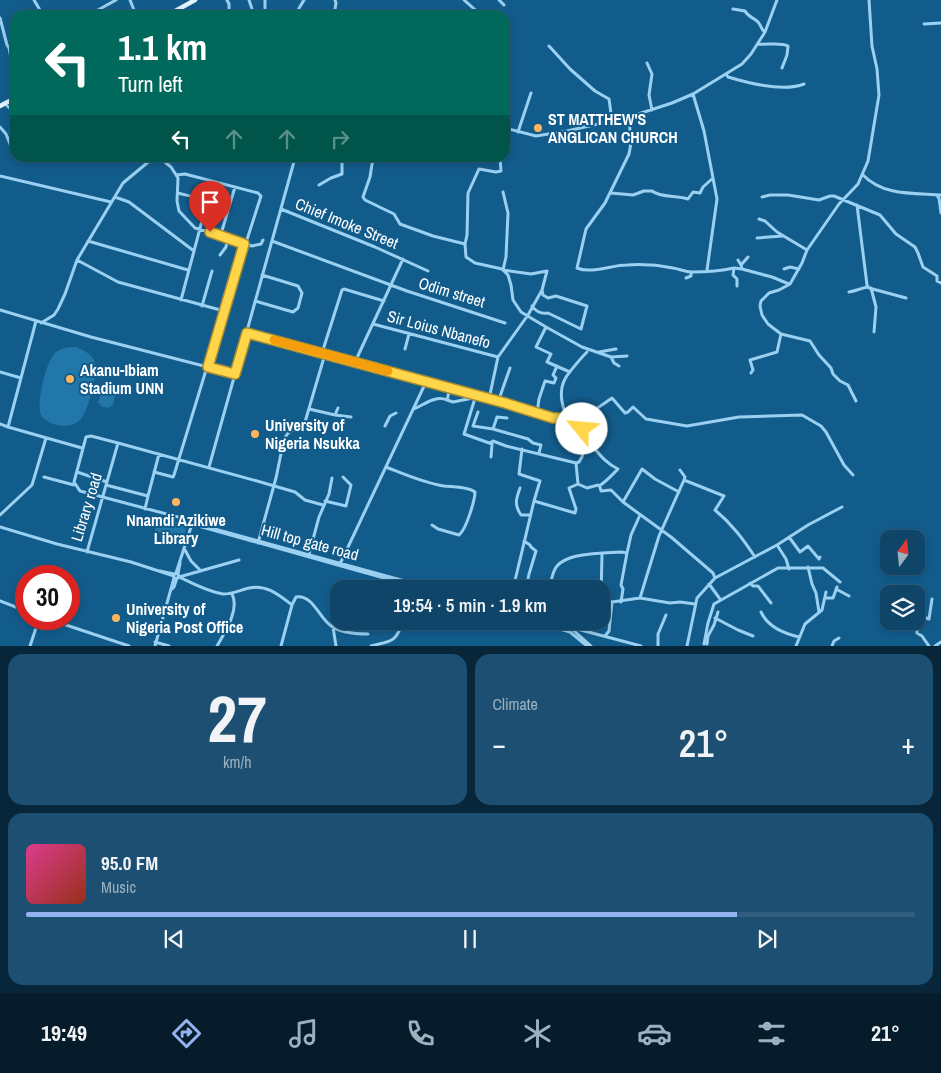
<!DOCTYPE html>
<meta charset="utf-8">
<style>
:root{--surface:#0e4569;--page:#1c4f71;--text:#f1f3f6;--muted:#9bb1c0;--line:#2e5d7d;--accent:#95b2f1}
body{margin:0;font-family:"Archivo Narrow",sans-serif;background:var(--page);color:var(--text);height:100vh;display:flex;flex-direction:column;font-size:19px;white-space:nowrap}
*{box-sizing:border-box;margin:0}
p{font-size:16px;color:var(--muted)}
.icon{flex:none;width:28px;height:28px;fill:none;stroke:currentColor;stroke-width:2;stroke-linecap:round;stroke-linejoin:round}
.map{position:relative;height:646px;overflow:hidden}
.details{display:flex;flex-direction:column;gap:8px;padding:8px;background:#08263a;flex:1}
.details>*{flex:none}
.guide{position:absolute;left:10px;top:10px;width:500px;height:152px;border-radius:15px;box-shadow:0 2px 8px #0003,0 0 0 1px var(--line);background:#00695c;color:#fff;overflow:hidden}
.needle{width:32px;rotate:15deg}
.tools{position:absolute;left:880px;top:530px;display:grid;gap:10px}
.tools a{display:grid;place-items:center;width:45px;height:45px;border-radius:10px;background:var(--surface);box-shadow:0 2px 8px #0003,0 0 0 1px var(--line);font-size:25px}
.speed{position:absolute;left:15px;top:565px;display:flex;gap:10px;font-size:25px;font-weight:700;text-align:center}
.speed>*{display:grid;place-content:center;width:65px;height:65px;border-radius:50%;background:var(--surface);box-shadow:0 2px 8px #0003,0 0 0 1px var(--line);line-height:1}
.speed .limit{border:8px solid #d22;background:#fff;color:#111}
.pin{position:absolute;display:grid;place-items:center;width:42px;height:42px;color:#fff;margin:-51px -21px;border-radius:50% 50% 50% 0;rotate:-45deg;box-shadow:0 0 5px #0007}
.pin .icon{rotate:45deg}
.me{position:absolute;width:55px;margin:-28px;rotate:298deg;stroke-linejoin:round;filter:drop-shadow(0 0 4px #0008)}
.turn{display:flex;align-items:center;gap:18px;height:105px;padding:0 25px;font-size:22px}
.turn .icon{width:65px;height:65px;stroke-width:2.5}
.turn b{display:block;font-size:35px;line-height:42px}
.lanes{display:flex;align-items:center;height:48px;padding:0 25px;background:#0003;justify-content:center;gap:25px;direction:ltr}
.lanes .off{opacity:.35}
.big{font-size:38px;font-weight:600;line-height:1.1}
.details .tile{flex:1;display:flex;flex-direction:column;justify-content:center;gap:8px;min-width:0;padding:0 18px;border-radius:15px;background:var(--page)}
.details .dial{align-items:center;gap:0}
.dial b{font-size:65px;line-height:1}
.song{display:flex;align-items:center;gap:15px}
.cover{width:60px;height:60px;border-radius:8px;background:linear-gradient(135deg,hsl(330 70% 55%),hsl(10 70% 35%))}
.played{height:5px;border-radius:2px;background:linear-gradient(90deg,var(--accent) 80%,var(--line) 80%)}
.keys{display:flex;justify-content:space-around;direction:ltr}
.heat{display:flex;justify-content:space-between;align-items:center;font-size:28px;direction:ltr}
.details .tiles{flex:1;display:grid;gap:8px;grid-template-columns:1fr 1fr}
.tile:last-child{grid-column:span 2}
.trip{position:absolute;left:330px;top:580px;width:280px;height:50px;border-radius:15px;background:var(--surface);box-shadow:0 2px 8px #0003,0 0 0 1px var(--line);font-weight:600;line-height:50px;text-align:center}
.tabs{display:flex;height:80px;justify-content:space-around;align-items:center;background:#061c2a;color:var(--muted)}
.tabs .icon{width:35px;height:35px}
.tabs .on{color:var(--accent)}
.tabs b{font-size:22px;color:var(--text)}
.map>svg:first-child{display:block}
.green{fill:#2176aa}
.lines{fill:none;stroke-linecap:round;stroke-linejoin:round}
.minor{stroke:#9ad0f1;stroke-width:3}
.major{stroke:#e5f3ff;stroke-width:4.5}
.route-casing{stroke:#a68a30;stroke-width:12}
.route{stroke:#ffd54a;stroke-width:9}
.slow{stroke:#f59e0b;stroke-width:9}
.poi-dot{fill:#ffb45b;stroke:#125c8c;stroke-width:2}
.labels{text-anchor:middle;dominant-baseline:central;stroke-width:4;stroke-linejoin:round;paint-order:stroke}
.poi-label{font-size:16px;font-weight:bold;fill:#fff;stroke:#125c8c;text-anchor:start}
.street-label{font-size:16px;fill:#fff;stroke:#125c8c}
</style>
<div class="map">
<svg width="941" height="646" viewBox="0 0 941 646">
<rect width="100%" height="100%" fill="#125c8c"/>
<path class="green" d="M76 347C83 350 90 353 94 360 99 371 88 414 79 421 73 426 64 427 57 425 51 424 44 420 41 415 36 404 46 361 55 353 61 348 68 347 76 347Z
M102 389 113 391V393H116L112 407 109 406V408L100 406 101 404 98 403Z
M159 517 187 524 183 539 155 531Z"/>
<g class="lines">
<path class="minor" d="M34 0 43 15
M130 0 136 15
M227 0 229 4V15
M249 0 254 15
M464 0 481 15
M499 0 504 5
M265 8V0
M733 9 745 11C748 17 753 17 758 22 762 26 760 29 765 32
M89 15 116 0
M295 15 304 0
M334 15 336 3 335 0
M0 18 7 45 9 48 15 47
M924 24 941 23
M758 44C767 45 781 42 788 46L787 55 782 68
M549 46 570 69 595 91 609 99 612 121
M9 48 13 69
M647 63 652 74 649 95 652 110
M726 74 728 77C748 83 784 92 804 84
M693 94 704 131 717 199 707 270
M5 104 15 113
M629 117 631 143 629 154 605 203 586 229 577 268C591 274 612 265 627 265 642 264 658 265 673 268 679 269 686 272 692 272 706 272 721 271 734 268
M0 127 6 134 12 149
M505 128 536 136 567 131 629 117 672 103 693 94 742 64 751 54 765 32 777 0
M518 132 531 93
M160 158 171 167 178 178 177 201 179 211 195 228 221 235 245 244 252 246 261 244 263 240
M373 158 370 177 363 197 365 200 394 214 400 224 433 236 465 244
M384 158 389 159
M500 158 501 171 496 172 479 169 468 193 467 235 465 244 466 257 475 263 502 269 508 275 511 285 513 300 521 312 546 327 582 347 611 357 627 356
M863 175C883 196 914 193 941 195
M0 176 111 202
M319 185 331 178 342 174V158
M178 193C192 197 209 198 217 212
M611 193 633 195 644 191H652C661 198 677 195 688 199L693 192 700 193 703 187 713 178
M936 195 939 198 941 213
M115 197 129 202 194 251
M762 197 770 195H788L819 200 830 196H834L880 215 896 234 915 247 918 253 923 267 937 276V281L941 283
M857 205 867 285 869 288 906 298
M204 209 226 215
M281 209 375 247 428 271
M759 219 765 221 777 232 807 250
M221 234 235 187
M757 238 783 236
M88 241 188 270
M272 241 407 291 505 323
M220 255 226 247 228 237
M77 260 118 282 224 311
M741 265 748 257
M742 269 772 277 789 284
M784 269 790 267 799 269
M686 278 691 276V272
M737 286V279L733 275 734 268 742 269 741 265 738 260
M871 288 876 307 874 332
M849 292C856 291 861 288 868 287
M181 300 207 202
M255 301 293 312 298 308 302 293 298 286 262 275
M202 306 212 271
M532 306C536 312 541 314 548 313L581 329 587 306 556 296 548 298 543 295 542 290
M0 310 91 337 235 374 295 158
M36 321 8 427 82 448
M41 323 54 315 58 309 65 294 77 260 123 183 153 158
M373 324 498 357
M546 327 536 347 551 354 547 362 570 372
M247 333 505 403 553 418 566 419 581 415 599 407 612 398 625 413 628 412 633 407 646 419 687 426 739 417 802 415 821 426 826 432 844 465 853 475
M781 334 768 324 762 315 760 306 761 301 769 293 779 290 790 284 802 263 807 250 839 204 858 184 868 161 879 95 877 69 872 46 869 0
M405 349 409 334
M587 352C582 357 568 373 565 379 558 392 562 410 570 421 574 427 581 429 587 431L582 457 579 462 576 463 578 484 587 488 598 485 600 487 601 491 611 490 623 502 671 537 713 573 715 578 777 545 808 525 842 507
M599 352 616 349
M322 353 342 290 344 289 384 301
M611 357 614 363 619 366
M355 362 403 259
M0 372 21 378
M751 373 753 370 750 360 777 352 781 334 810 341 819 355 831 368 833 374 840 381 848 385 856 401
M476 395 464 434 492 444 491 457
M489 399 498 357 528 315 542 290 547 271 531 274 503 270 506 257 508 213 503 192
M447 400 453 402 473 398 475 396
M498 402 510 368
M338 408 335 415 351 417
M309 409 335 415
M414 409C425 404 436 395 447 400L450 388
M478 412 473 426 493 429 528 439 533 443 541 445 539 453
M537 413 539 399 545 381 554 383 556 378 553 375 557 366
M0 424 8 427
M385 426 390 416 396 413
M493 429 497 417 507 418
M586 439C597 450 603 462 618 469 612 475 606 482 599 486
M490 443 493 441 506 446 576 463
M522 449 519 474 540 481 534 501
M209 467 235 374
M386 467C404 474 424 483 444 486 453 487 467 486 475 492 475 500 466 530 459 535L438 529 432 525
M77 472 107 482
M154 472 173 477 174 475 224 311 261 196 258 193 185 174 176 175
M44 477 74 485
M684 480 724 496 715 510C732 524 743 539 755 557
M106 485 148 496 145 509
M520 488C516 499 514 505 521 515H530
M148 496 159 454
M325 501 346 506 351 485 343 477
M623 502 642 469 655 479 679 492
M0 515 32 485 46 438
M193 521 80 491 74 482 86 437 91 436 118 443 257 481 295 492 305 500 323 505
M195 522 200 525 434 589
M195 525 423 589
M0 527 57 544 131 562 174 576
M789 537 800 552 808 546 819 559 820 557
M524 541 530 545 531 547 536 551 529 574 526 589
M258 543 276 478 284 439 288 433 305 422 325 354
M777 545 786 559 789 569
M185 550 191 561 201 571
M87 552 118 443
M309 554 319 517 329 494 332 478
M340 564 426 382
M808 567 812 584 816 593 819 612
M160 571 174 574
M176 573 191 527 192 524 195 525V522H192V524
M173.5 576a2.5 2.5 0 1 1 5 0a2.5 2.5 0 1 1-5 0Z
M178 574 180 563
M179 577C192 583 208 592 223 594 233 594 240 590 249 588 266 584 279 595 292 605
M179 577 239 560
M527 582 550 584C552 579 553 570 557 566 567 555 589 554 602 553
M750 583 753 586H758L771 603
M709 584 720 599
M172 589 174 587 177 578
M513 589 534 501 575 513 576 509 569 488 578 484
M836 589 849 596
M640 598 659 536 684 480 685 477 680 470
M825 598H833L837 587
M0 601 26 611
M612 602 601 599 602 553 621 552 627 553 631 535 640 515
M621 602 623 589 621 585 627 553
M761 612C768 627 783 633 799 637
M715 618 738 630 753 636
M48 619 129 646
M533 621 570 632 587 646
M544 621 572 629 591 646
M333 627 336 646
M572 629H577L641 646
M605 636 609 631 612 602 640 598 670 603 680 602 695 604
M155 642 169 646
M704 644 708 623 714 604 778 568H823L840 582
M707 644 708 636 714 625 718 612
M30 646 39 619
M155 646 174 578
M217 646C225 632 240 609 232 594
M281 646 292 605 296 597C312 594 319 617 330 625 340 633 356 634 368 634
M371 646C391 641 396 643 403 621
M658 646V634L666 615
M687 646 697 598 715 578
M796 646 805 624 822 610 826 592
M832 646 834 641 839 638
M929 646 922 636 917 633V623L923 617 929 619 932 599
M935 646 941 642"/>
<path class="major" d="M168 15 195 0
M0 106 15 98"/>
</g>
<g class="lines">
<g class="route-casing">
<path id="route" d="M210 232 244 244 208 367 235 374 247 333 505 403 553 418H569V421L578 428 582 429"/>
</g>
<use href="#route" class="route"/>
<path class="slow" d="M274 340 388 371"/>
</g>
<g class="poi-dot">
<circle cx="538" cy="128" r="5"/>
<circle cx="70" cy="379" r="5"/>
<circle cx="255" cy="434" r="5"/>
<circle cx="176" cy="502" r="5"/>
<circle cx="116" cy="618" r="5"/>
</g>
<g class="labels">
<g class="poi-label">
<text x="548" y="119">ST MATTHEW'S<tspan x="548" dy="18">ANGLICAN CHURCH</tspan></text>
<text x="80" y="370">Akanu-Ibiam<tspan x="80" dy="18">Stadium UNN</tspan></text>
<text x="265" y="425">University of<tspan x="265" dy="18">Nigeria Nsukka</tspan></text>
<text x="176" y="520" text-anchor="middle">Nnamdi Azikiwe<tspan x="176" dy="18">Library</tspan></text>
<text x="126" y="609">University of<tspan x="126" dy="18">Nigeria Post Office</tspan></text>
</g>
<g class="street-label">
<text transform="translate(347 223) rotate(22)">Chief Imoke Street</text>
<text transform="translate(452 292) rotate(17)">Odim street</text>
<text transform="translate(439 329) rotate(15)">Sir Loius Nbanefo</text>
<text transform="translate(86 507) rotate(-73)">Library road</text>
<text transform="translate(310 542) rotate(15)">Hill top gate road</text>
</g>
</g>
</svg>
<div class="tools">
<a><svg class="needle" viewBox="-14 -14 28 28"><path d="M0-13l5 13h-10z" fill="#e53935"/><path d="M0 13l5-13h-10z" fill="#9bb1c0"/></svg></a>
<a><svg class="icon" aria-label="layers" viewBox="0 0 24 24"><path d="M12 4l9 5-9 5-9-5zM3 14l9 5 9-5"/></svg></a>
</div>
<div class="speed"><div class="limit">30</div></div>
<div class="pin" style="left:210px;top:232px;background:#d93025"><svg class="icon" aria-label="arrive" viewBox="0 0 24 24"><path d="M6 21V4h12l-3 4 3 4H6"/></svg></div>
<svg class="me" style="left:582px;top:429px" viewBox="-20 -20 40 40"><circle r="19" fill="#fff"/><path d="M0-13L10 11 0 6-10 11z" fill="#ffd54a"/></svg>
<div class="trip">19:54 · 5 min · 1.9 km</div>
<div class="guide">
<div class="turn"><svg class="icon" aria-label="left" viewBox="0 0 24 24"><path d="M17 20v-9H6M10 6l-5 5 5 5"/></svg><div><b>1.1 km</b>Turn left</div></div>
<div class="lanes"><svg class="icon" aria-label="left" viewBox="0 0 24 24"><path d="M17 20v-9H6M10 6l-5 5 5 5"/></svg><svg class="icon off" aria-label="ahead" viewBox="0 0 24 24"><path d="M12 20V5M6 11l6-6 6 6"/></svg><svg class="icon off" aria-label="ahead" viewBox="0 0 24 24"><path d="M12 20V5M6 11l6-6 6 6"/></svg><svg class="icon off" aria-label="right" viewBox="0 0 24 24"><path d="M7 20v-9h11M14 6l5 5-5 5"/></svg></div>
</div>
</div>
<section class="details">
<div class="tiles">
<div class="tile dial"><b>27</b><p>km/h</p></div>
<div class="tile"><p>Climate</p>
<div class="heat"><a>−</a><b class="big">21°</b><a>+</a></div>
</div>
<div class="tile">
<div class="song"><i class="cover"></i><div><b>95.0 FM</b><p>Music</p></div></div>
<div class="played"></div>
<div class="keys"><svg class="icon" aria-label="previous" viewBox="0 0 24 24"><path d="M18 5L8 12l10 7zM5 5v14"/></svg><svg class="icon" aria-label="pause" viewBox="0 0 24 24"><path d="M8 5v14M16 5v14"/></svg><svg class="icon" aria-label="next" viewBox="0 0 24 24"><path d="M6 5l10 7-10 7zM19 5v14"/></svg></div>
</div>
</div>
</section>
<nav class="tabs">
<b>19:49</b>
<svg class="icon on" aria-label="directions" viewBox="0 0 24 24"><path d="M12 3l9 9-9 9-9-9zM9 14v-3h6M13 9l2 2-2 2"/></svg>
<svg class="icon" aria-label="music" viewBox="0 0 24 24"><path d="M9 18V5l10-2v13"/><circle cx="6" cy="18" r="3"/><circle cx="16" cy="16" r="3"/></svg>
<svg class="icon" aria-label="phone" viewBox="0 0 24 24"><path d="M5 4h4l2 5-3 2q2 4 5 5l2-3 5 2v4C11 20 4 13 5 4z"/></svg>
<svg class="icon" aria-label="climate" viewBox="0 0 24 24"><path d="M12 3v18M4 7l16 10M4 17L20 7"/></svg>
<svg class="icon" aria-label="car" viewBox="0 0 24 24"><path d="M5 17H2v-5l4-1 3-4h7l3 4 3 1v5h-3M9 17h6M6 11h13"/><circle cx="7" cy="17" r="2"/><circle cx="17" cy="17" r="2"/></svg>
<svg class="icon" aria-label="filters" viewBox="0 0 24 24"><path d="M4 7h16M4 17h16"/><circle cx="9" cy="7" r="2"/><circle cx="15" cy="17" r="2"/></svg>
<b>21°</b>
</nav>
